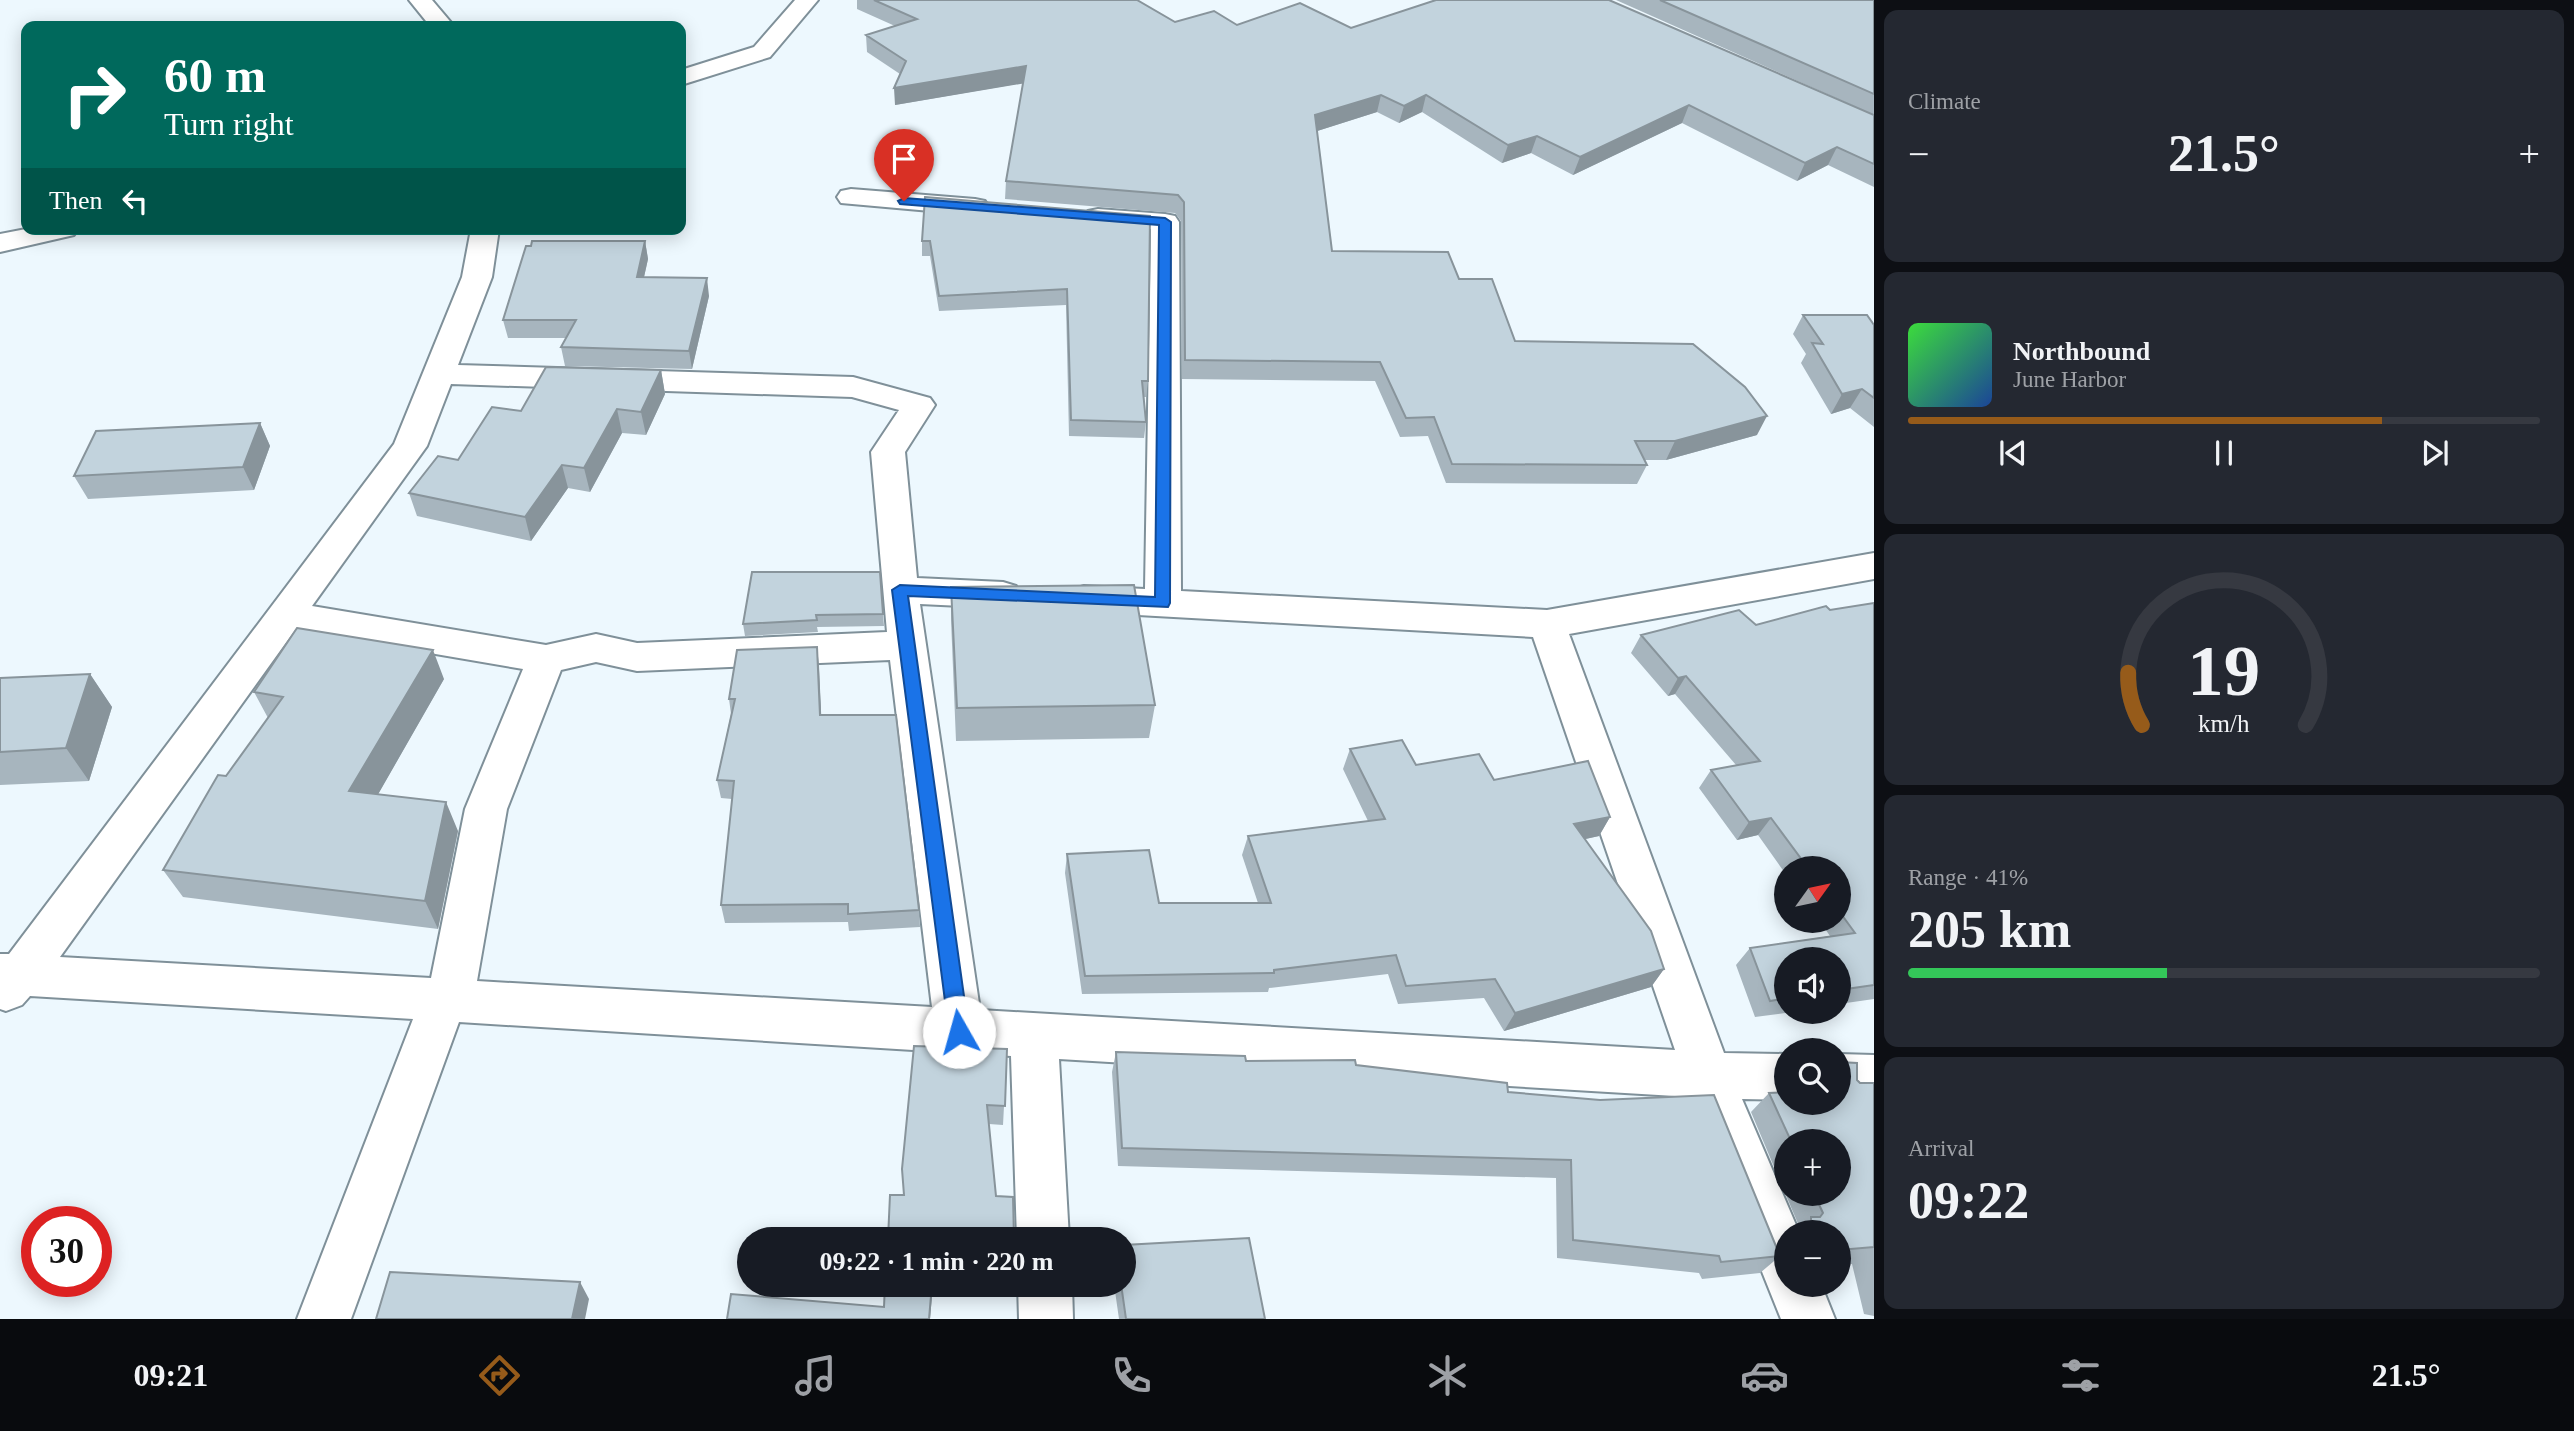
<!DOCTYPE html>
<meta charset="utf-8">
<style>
:root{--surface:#171b24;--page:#242831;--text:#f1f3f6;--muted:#9ea1a6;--line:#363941;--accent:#965b1a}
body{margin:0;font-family:"Times New Roman",serif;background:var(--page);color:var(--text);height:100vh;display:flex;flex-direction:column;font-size:26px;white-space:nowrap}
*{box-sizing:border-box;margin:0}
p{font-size:23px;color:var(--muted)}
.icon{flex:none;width:38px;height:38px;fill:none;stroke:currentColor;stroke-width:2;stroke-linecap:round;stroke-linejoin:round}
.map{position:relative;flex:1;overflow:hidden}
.details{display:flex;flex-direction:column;gap:10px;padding:10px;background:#0d0f14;width:700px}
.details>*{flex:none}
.top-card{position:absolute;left:21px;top:21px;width:665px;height:214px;border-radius:14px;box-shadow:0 4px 18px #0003;background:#00695c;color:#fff;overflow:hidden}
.needle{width:46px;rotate:57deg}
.controls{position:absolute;left:1774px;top:856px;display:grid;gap:14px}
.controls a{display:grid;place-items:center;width:77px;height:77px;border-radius:50%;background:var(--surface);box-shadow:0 4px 18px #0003;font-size:35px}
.speed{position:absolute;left:21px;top:1206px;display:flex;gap:14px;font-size:35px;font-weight:700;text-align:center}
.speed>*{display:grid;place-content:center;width:91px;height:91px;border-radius:50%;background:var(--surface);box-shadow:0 4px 18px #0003;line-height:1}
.speed .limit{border:10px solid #d22;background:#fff;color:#111}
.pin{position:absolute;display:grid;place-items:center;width:60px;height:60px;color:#fff;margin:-72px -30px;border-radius:50% 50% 50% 0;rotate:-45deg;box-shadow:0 0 7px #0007}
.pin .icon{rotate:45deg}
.me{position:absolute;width:77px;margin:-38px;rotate:353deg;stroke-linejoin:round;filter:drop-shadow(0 0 5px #0008)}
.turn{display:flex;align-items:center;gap:24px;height:147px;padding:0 28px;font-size:32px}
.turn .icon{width:91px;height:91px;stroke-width:2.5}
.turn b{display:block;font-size:49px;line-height:60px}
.then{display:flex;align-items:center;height:66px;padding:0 28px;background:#0003;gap:14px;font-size:26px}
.big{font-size:52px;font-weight:800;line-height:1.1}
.details .tile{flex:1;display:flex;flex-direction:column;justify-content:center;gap:10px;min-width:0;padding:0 24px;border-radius:14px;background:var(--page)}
.details .dial{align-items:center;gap:0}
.dial svg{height:182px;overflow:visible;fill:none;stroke:var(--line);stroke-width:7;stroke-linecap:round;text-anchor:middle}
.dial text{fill:var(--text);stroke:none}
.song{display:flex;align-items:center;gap:21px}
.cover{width:84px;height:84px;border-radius:10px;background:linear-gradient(135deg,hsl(120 70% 55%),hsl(220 70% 35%))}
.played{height:7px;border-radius:4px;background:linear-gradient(90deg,var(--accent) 75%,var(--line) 75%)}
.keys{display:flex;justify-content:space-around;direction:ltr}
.heat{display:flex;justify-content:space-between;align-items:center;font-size:38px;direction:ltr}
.charge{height:10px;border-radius:5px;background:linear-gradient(90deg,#34c759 41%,var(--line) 0)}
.trip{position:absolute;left:737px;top:1227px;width:399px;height:70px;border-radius:35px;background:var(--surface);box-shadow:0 4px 18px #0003;font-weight:800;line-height:70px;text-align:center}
.tab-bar{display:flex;height:112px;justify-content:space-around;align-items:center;background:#090b0e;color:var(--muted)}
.tab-bar .icon{width:49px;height:49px}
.tab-bar .current{color:var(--accent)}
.tab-bar b{font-size:32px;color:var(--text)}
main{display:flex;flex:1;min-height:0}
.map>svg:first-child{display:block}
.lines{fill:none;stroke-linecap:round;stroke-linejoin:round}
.minor-casing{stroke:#7f9099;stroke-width:4}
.secondary-casing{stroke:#7f9099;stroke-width:4}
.minor{fill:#fff;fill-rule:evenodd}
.secondary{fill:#fff;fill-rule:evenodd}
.wall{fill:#a7b5be;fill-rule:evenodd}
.shaded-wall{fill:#88949b}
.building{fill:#c2d3dd;stroke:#88949b;stroke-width:2}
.route{fill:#1a73e8;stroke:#114b97;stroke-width:2}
</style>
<main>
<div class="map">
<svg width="1874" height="1319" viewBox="0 0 1874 1319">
<rect width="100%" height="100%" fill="#edf8fe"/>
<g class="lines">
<g class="minor-casing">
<path id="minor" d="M409 0H432L454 26H430Z
M851 189 975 199 985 201 989 207 985 213 975 215 841 203 837 197 841 191Z
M1098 209 1165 214 1175 216 1179 222 1181 591 1547 610 1874 553V579L1569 634 1724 1053 1787 1054V1100L1742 1099 1799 1232H1787V1284H1821L1835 1319H1781L1692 1097 1059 1059 1069 1239H1017L1011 1056 459 1022 351 1319H297L413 1019 30 996 22 1005 6 1011 0 1009V954H9L394 444 462 277 471 229H499L492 277 458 365 853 377 930 398 935 405 905 452 917 578 1003 582 1016 586 1021 595 1016 604 1003 608 920 604 980 1010 1675 1050 1533 637 1084 612 1071 608 1065 599 1071 590 1084 586 1145 589 1151 229 1088 223 1084 217 1088 211ZM451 384 852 397 899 410 871 452 887 632 637 643 596 634 546 645 312 606 427 446ZM295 630 523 669 465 809 431 978 60 957ZM890 660 932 1007 477 981 507 809 561 670 596 662 637 671Z
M1839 1054 1874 1055V1101L1839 1100Z
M1018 1284H1072L1073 1319H1019Z"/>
</g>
<g class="secondary-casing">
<path id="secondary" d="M795 0H818L770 57 681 85V70L754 47Z
M26 229H78L74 235 0 252V234Z"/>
</g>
<use href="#minor" class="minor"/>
<use href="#secondary" class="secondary"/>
</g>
<path class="wall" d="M857 0H1137L1175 22 1237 25 1351 28 1872 114 1616 0H1874V187L1828 165 1797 181 1682 123 1573 175 1531 153 1502 163 1422 112 1399 123 1377 112 1317 131 1332 251 1459 279 1515 341 1757 435 1666 460H1644L1647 465 1637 484 1446 483 1428 436 1400 437 1375 381 1182 379 1181 221 1175 213 1005 199 1006 181 1023 83 895 105 900 74 867 52 866 35 895 26 857 9Z
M1150 216 1148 381 1146 397H1144L1146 422 1144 438 1069 436 1066 305 939 311 930 256H922V241Z
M645 241 648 259 644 277 709 296 692 369 565 366 561 347 566 338H508L503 320Z
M1803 315 1874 325V427L1850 408 1831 414 1801 363 1806 354 1793 334Z
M661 370 665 394 646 435 622 433 590 492 568 488 531 541 417 516 409 493 458 460 521 411Z
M260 423 270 446 254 490 88 499 74 476Z
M752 572 883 614 884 626 817 627 818 632 745 636 743 624Z
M951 587 1155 705 1149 738 956 741 951 620Z
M1874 603V999L1839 1004V959H1787V1012H1793L1755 1017 1736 965 1750 948 1830 936 1819 920H1839V868H1787V876L1758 835 1737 840 1699 788 1711 770 1736 765 1675 694 1668 696 1631 653 1641 635 1756 625Z
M817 647 821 715 919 910 920 927 849 931 848 922 725 923 721 905 732 799 721 798 717 780 731 714 729 699Z
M90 674 112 707 89 781 0 785V678Z
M444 679 378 794 458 831 438 929 183 897 163 870 226 776 268 718 254 692Z
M1350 749 1416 765 1494 780 1610 817 1599 836 1585 839 1664 969 1651 987 1504 1031 1484 998 1398 1004 1388 974 1269 988 1268 992 1082 994 1065 873 1067 854 1159 903H1258L1242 855 1248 836 1368 821 1343 769Z
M1007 1049 1003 1125 989 1124 904 1195Z
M1116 1052 1246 1061 1508 1092 1780 1256 1760 1273 1702 1279 1699 1273 1557 1258 1556 1178 1118 1166 1112 1072Z
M1857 1080 1860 1083H1874V1316L1864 1314 1852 1264 1839 1265V1232H1793L1799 1226 1751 1112 1769 1093 1787 1102ZM1787 1141H1839V1194H1787Z
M1114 1284H1124L1265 1319H1119Z"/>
<path class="shaded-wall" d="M1026 66V83L895 105 894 88Z
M1381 95 1377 112 1311 133 1315 115Z
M1426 95 1422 112 1399 123 1404 106Z
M1689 105 1682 123 1573 175 1580 157Z
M1537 136 1531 153 1502 163 1508 145Z
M1837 147 1828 165 1797 181 1805 163Z
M645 241 648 259 640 295 637 277Z
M707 278 709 296 692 369 689 351Z
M661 370 665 394 646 435 641 412Z
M1862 389 1850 408 1831 414 1842 394Z
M617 409 622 433 590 492 584 468Z
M1767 416 1757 435 1666 460 1675 441Z
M260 423 270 446 254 490 243 467Z
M562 465 568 488 531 541 525 517Z
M817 647 819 666 822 733 820 715Z
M433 650 444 679 364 819 349 791Z
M90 674 112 707 89 781 66 748Z
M1686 676 1675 694 1668 696 1678 678Z
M446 802 458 831 438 929 425 901Z
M1610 817 1599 836 1563 844 1574 824Z
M1771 818 1758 835 1737 840 1749 822Z
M1664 969 1651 987 1504 1031 1515 1013Z
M580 1282 589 1299 585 1319H572Z
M932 1284H933L930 1319H929Z"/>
<path class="building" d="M874 0H1137L1175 22 1214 11 1237 25 1300 3 1351 28 1436 0H1609L1874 115V164L1837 147 1805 163 1689 105 1580 157 1537 136 1508 145 1426 95 1404 106 1381 95 1315 115 1332 251 1448 252 1459 279H1492L1515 341 1693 344 1745 387 1767 416 1675 441H1635L1647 465 1452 464 1434 417 1406 418 1380 362 1185 360 1184 202 1178 195 1006 181 1026 66 894 88 906 61 866 35 917 19Z
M1660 0H1874V94Z
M925 197 1150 216 1148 381H1142L1146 422 1071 420 1067 289 939 296 930 241H922Z
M532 241H645L637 277 707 278 689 351 561 347 576 320H503L526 246H531Z
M1803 315H1867L1874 325V398L1862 389 1842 394 1812 343 1823 344Z
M546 367 661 370 641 412 617 409 584 468 562 465 525 517 409 493 438 456 458 460 492 407 521 411Z
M260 423 243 467 74 476 96 431Z
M752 572H880L883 614 816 615 817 620 743 624Z
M1134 585 1155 705 957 708 951 587Z
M1874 603V985L1839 990V959H1787V998L1770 1001 1750 948 1855 933 1839 911V868H1808L1771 818 1749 822 1711 770 1760 761 1686 676 1678 678 1641 635 1739 610 1756 625 1826 606 1830 610Z
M297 628 433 650 349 791 446 802 425 901 163 870 218 775 226 776 283 697 254 692Z
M817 647 820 715H896L919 910 848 914V904L721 905 734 781 717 780 735 699H729L737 650Z
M90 674 66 748 0 752V678Z
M1402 740 1416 765 1479 754 1494 780 1588 761 1610 817 1574 824 1651 931 1664 969 1515 1013 1495 979 1406 986 1396 955 1274 970V973L1085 976 1067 854 1149 850 1159 903H1271L1248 836 1385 819 1350 749Z
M914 1046 1007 1049 1005 1106 987 1105 996 1196 1013 1197 1014 1239H888L890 1195H904L902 1169Z
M1116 1052 1245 1056 1246 1061 1355 1060 1356 1065 1507 1083 1508 1092 1600 1100 1714 1095 1780 1256 1721 1262 1719 1256 1573 1240 1571 1160 1122 1148Z
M1839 1062 1857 1063V1080L1860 1083H1874V1247L1839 1250V1232H1811V1217H1820L1823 1213 1814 1194H1839V1141H1791L1769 1093 1787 1092V1102H1839Z
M1249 1238 1265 1319H1126L1121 1284H1124V1245Z
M390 1272 580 1282 572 1319H376Z
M885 1284H932L929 1319H727L731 1294 884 1307Z"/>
<path class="route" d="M904 198 1165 218 1171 222 1170 603 1168 607 908 596 969 1032 966 1038 959 1041 952 1038 949 1032 892 590 900 585 1155 597 1159 225 900 204 898 201Z"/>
</svg>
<div class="controls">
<a><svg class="needle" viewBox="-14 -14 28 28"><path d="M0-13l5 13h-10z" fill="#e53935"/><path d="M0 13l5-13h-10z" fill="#9ea1a6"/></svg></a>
<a><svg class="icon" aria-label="sound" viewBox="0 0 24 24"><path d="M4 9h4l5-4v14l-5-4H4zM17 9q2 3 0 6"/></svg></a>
<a><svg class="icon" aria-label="search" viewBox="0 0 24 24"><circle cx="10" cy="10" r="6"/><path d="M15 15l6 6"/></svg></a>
<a>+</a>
<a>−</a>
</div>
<div class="speed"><div class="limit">30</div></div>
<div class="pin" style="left:904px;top:201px;background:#d93025"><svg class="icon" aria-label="arrive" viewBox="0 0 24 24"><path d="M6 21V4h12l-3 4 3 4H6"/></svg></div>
<svg class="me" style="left:959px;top:1032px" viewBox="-20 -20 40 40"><circle r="19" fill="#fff"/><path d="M0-13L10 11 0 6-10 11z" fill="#1a73e8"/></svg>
<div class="trip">09:22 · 1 min · 220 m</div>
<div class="top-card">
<div class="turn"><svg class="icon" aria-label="right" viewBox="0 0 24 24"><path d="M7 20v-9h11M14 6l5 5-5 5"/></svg><div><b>60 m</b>Turn right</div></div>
<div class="then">Then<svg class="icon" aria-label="left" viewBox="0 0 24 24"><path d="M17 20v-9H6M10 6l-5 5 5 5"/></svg></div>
</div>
</div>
<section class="details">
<div class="tile"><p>Climate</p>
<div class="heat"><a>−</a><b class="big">21.5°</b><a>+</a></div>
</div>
<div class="tile">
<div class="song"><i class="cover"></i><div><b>Northbound</b><p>June Harbor</p></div></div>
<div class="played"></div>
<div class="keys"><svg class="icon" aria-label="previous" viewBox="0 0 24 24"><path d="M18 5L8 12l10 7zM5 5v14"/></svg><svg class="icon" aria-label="pause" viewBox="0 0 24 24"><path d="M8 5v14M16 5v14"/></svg><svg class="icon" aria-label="next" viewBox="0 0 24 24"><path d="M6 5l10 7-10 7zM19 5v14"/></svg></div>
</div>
<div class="tile dial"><svg viewBox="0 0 100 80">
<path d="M14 69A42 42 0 1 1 86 69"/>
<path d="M14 69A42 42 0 0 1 8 46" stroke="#965b1a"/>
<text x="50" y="56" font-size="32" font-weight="700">19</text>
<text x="50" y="72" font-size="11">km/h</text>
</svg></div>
<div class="tile"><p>Range · 41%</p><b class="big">205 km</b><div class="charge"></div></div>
<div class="tile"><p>Arrival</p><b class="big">09:22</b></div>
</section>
</main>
<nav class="tab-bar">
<b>09:21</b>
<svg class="icon current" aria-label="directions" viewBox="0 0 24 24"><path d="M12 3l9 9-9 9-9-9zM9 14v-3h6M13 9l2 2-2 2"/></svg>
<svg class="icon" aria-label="music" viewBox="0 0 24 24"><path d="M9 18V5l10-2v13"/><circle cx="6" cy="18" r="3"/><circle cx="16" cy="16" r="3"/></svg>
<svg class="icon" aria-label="phone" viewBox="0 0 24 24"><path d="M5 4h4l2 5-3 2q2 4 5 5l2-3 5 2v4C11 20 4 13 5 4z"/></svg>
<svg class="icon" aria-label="climate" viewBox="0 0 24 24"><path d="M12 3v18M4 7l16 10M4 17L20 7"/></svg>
<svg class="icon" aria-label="car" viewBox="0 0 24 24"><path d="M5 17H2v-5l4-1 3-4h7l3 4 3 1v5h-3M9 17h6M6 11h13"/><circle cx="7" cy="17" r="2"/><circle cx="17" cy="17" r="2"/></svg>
<svg class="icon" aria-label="filters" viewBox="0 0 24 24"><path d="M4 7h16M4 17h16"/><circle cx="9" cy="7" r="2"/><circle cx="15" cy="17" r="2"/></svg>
<b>21.5°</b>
</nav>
